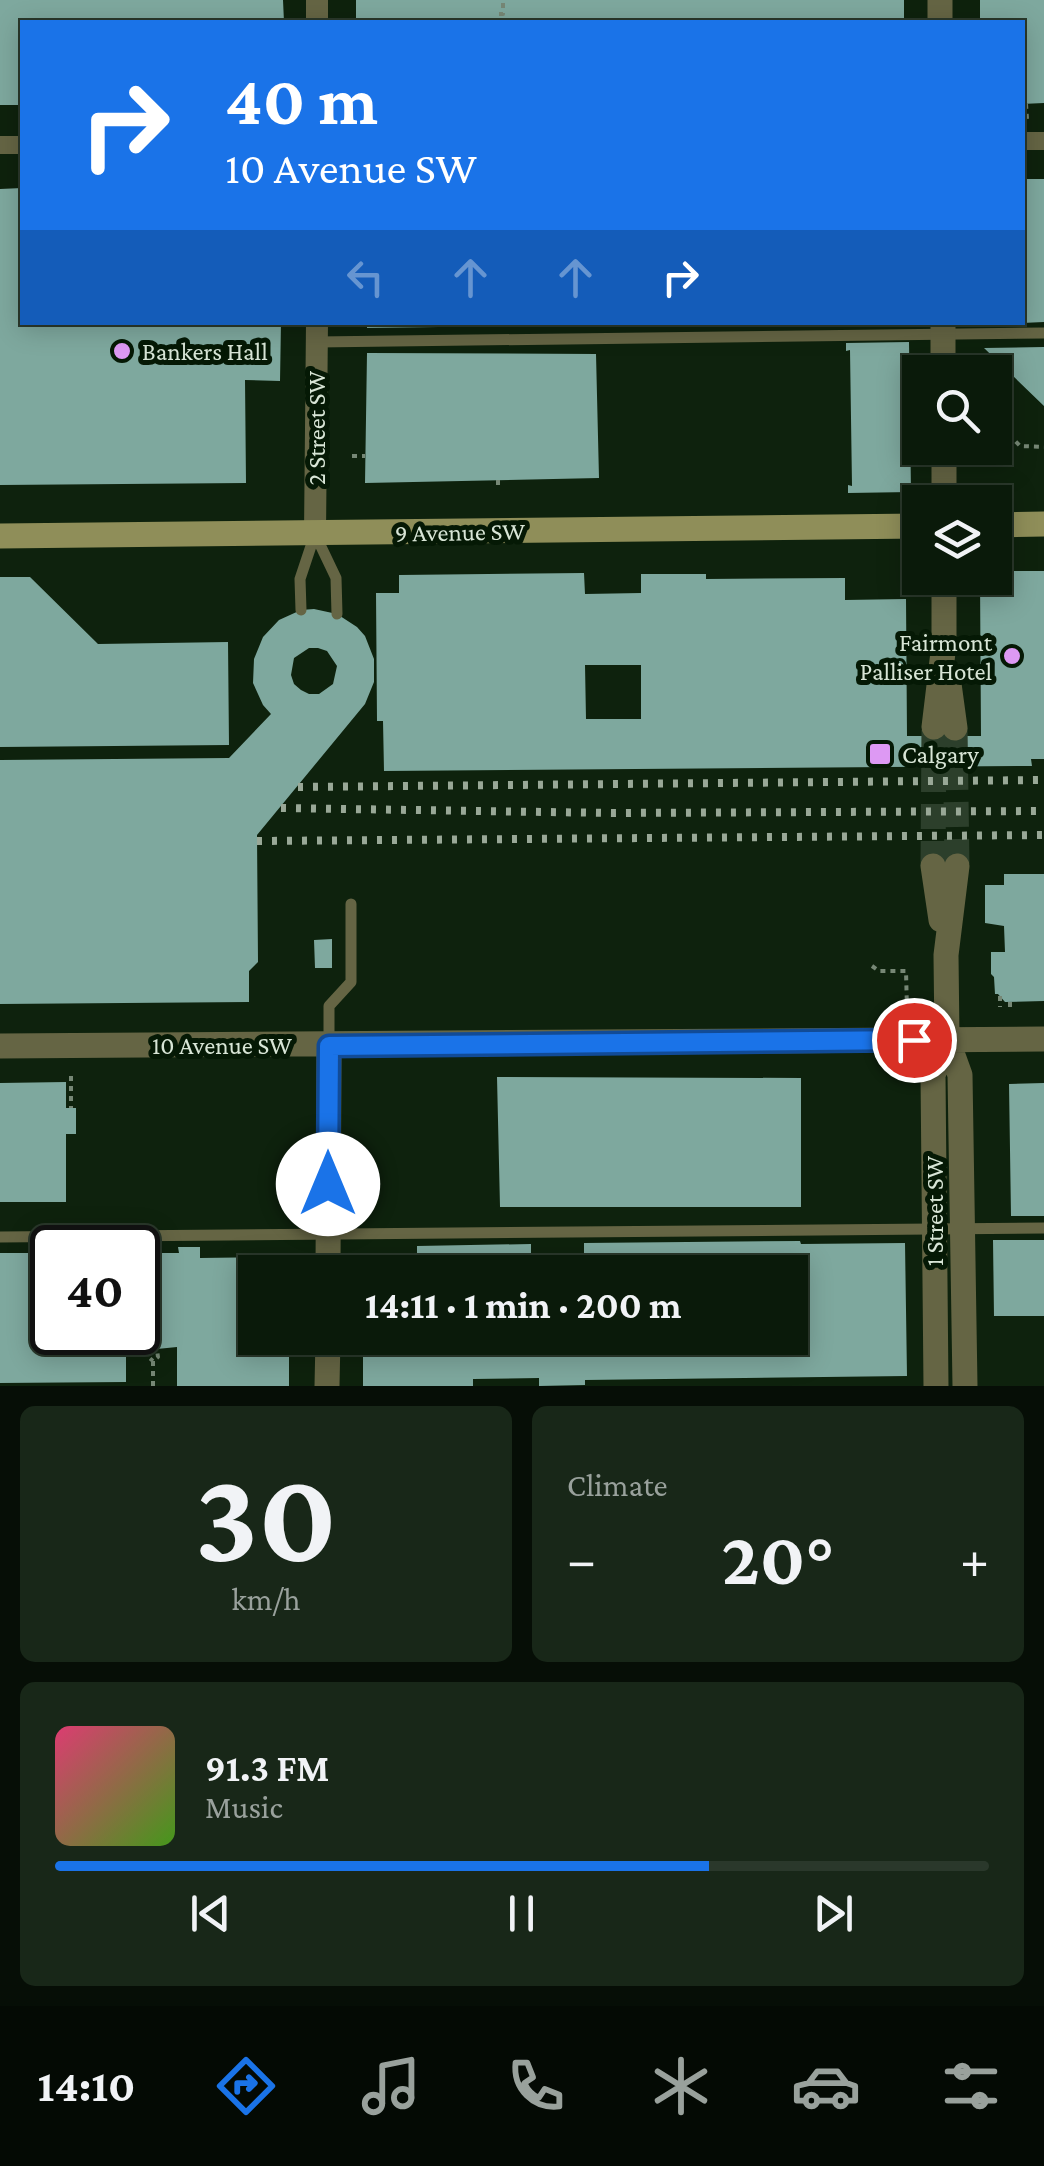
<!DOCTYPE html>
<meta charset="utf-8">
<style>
:root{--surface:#0a1a0a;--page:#182718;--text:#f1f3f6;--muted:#99a19c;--line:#2a382b;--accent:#1a73e8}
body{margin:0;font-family:"Crimson Pro",serif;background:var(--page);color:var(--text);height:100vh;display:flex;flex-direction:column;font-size:38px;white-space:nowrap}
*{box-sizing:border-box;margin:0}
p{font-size:32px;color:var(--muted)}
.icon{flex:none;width:55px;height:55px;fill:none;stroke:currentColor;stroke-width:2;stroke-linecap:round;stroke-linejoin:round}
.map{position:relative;height:1386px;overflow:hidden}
.details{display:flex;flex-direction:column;gap:20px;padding:20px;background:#060e06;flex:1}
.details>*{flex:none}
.guide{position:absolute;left:20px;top:20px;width:1005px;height:305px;border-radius:0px;box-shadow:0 5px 25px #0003,0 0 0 2px var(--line);background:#1a73e8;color:#fff;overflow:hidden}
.fabs{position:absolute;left:902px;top:355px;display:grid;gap:20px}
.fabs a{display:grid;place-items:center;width:110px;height:110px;border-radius:0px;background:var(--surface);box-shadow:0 5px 25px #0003,0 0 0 2px var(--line);font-size:50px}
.speed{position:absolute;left:30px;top:1225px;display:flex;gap:20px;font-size:50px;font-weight:700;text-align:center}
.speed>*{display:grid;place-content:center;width:130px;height:130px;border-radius:50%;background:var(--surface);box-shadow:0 5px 25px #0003,0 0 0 2px var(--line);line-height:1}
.speed .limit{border:5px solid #111;border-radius:15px;background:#fff;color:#111}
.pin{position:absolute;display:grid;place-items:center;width:85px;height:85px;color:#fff;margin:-42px;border:5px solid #fff;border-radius:50%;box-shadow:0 2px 10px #0007}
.me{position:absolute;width:110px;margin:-55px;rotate:0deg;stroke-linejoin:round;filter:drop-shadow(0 0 8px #0008)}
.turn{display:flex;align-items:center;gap:35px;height:210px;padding:0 40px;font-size:45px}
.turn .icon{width:130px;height:130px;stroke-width:2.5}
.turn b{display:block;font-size:70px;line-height:85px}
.lanes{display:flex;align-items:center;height:95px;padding:0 40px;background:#0003;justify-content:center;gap:50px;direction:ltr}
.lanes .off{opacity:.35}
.big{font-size:75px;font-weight:700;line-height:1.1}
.details .card{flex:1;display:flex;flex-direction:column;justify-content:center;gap:15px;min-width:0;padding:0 35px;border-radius:15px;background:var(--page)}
.details .dial{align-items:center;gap:0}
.dial b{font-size:130px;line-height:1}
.song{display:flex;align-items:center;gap:30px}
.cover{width:120px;height:120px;border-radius:15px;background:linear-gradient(135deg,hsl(340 70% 55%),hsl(100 70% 35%))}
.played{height:10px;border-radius:5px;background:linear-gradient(90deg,var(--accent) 70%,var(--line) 70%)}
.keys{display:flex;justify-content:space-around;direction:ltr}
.heat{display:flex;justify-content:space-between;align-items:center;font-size:55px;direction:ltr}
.details .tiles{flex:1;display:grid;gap:20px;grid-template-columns:1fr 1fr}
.card:last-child{grid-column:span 2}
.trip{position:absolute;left:238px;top:1255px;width:570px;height:100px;border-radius:0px;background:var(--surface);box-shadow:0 5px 25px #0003,0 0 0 2px var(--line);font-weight:700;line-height:100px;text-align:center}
.menu{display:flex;height:160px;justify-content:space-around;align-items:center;background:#040a04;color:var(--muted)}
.menu .icon{width:70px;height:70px}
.menu .selected{color:var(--accent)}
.menu b{font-size:45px;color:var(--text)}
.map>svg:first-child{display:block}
.building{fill:#7ea89e;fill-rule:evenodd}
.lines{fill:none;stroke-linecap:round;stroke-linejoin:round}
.tertiary-tunnel{stroke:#2c3f2b;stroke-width:25;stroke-dasharray:25 12;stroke-linecap:butt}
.path{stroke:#768775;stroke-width:4;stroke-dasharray:5 5;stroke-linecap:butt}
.service{stroke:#656544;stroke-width:11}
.pedestrian{stroke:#656544;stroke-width:18}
.minor{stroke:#656544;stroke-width:22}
.tertiary{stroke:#656544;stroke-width:25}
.secondary{stroke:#8f8e59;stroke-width:25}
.rail{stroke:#99a897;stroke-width:8;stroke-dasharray:5 10;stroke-linecap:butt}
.route-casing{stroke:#114b97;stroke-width:25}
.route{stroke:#1a73e8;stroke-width:18}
.poi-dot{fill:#dd99f3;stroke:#051905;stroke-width:4}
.labels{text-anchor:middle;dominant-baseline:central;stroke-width:10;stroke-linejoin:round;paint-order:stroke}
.poi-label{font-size:25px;fill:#d8e5d6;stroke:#051905;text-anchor:start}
.street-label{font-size:25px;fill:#d8e5d6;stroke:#051905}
</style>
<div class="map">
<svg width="1044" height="1386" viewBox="0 0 1044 1386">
<rect width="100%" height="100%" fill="#0e220d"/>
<path class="building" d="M0 0H283L284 22H22V105H0Z
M356 0H904V22H356Z
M980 0H1044V103L1022 104V22H980Z
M1022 179H1044V322L1022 323Z
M22 188V322H281L280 381 245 380 246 483 0 485V189Z
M367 322H516V326L367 328Z
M909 342 911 492 848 493V485L852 486 850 350 846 351V343Z
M1044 347V406L984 348Z
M367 353 596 354 599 478 365 483Z
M995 571H1044V759H1031L1032 766 384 771 383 721H377L376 593H399V575L584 573 585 594 641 593V574H706V579L845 578V600L906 599 907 736H926L930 730 964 736H981L980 578H995ZM585 665H641V719H586Z
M0 577H30L98 644 228 642 229 745 0 747Z
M314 609 337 614 357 627 365 636 374 659V682L365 704 257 835 258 962 249 971V1002L0 1004V760L229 758 271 714 263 705 253 683 254 659 263 637 279 620 301 610ZM309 648H318L327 651 337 666 333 684 319 694H309L301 690 294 684 291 675 294 658Z
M1004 874H1044V1001L1005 1002 998 994H995L994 977 991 974V952H1005L1004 926 985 923V885H1004Z
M332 939V968H315L314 940Z
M497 1077 801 1078V1207H500Z
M66 1082V1108H76V1134H66V1202H0V1083Z
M1044 1083V1216H1011L1009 1084Z
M993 1240H1044V1316H994Z
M800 1241 801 1244 905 1243 907 1376 585 1380V1385L539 1386V1378L473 1379V1386H363V1338H790V1272H363L362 1268 417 1267V1246L531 1244V1267L584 1265V1243Z
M178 1247H200V1258L289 1257V1272H255V1338H289V1386H177V1347L147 1350 126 1348V1382L0 1383V1253H52V1332H138V1253H179Z"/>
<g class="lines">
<path class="tertiary-tunnel" d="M955 728 957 866
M933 866 934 727"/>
<path class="path" d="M499 14H503V0
M1026 104 1027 119
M995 420 1020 446 1044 447
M352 456H365
M498 480V487
M872 966 879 971H906L907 1010
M1000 996V1007
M1010 1002V1007
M71 1076V1108
M289 1268H295
M147 1350V1356L153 1361
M153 1386V1361L158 1357 157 1350"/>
<path class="service" d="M317 342 1044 333
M315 534 336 578 337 614
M301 610 300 579 315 534
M329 1046V1006L351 982V904
M0 1237 1044 1228"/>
<path class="pedestrian" d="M1022 141H1044
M0 145H22"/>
<path class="minor" d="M317 0V22
M315 534 317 322"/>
<path class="tertiary" d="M940 0V22
M943 322V372
M944 448V502
M949 684 955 728
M934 727 944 644V578
M933 866 941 920
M957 866 946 955 947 1039 960 1075 965 1386
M0 1046 1044 1039
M328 1272 329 1046
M327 1386 328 1338
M936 1386 933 1075 947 1039"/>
<path class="secondary" d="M995 525 1044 524
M0 536 920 526"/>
<path class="rail" d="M298 787 1044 780
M281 808 611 813 1044 811
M257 841 1044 835"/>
</g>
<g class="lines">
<g class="route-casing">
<path id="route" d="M328 1184 329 1046 914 1040"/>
</g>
<use href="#route" class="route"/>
</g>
<g class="poi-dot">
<circle cx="122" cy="351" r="10"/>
<circle cx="1012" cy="656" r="10"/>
<rect x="868" y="742" width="24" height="24" rx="5"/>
</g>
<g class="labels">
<g class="poi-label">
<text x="142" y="351">Bankers Hall</text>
<text x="992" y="642" text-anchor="end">Fairmont<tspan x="992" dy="29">Palliser Hotel</tspan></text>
<text x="902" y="754">Calgary</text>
</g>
<g class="street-label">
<text transform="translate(316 428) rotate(-90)">2 Street SW</text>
<text transform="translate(460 532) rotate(-1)">9 Avenue SW</text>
<text x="222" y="1045">10 Avenue SW</text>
<text transform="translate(934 1211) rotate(-90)">1 Street SW</text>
</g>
</g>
</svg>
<div class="fabs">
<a><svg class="icon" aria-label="search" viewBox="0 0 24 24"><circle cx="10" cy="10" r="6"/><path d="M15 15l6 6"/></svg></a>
<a><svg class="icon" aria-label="layers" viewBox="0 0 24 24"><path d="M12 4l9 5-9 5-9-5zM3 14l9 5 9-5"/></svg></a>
</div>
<div class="speed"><div class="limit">40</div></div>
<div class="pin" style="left:914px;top:1040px;background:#d93025"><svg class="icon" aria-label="arrive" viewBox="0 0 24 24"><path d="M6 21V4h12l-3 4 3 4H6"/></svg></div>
<svg class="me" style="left:328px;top:1184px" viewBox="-20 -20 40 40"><circle r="19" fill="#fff"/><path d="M0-13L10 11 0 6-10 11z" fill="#1a73e8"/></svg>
<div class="trip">14:11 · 1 min · 200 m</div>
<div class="guide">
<div class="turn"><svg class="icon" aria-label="right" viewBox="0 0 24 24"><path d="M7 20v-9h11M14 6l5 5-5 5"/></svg><div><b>40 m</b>10 Avenue SW</div></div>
<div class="lanes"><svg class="icon off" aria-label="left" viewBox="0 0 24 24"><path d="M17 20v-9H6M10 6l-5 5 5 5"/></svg><svg class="icon off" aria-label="ahead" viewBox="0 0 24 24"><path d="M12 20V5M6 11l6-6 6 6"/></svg><svg class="icon off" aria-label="ahead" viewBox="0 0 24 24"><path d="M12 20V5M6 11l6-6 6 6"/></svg><svg class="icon" aria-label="right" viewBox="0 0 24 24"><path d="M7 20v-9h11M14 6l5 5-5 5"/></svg></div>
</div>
</div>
<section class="details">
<div class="tiles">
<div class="card dial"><b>30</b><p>km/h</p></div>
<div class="card"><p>Climate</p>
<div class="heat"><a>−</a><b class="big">20°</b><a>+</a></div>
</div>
<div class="card">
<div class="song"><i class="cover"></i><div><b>91.3 FM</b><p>Music</p></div></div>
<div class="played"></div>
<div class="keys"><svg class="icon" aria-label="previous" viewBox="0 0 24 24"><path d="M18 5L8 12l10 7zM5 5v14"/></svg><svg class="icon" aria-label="pause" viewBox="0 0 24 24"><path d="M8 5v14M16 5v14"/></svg><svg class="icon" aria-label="next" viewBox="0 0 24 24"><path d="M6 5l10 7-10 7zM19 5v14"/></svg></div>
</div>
</div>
</section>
<nav class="menu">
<b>14:10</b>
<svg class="icon selected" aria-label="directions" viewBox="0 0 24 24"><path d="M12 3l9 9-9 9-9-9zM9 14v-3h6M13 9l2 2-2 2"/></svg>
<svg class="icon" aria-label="music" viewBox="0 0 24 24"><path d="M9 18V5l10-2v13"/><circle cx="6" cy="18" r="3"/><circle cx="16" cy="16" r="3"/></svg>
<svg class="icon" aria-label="phone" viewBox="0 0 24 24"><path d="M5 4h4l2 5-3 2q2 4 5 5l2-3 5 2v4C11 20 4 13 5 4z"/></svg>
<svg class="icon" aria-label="climate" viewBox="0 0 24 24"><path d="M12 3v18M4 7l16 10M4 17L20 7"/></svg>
<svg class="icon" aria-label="car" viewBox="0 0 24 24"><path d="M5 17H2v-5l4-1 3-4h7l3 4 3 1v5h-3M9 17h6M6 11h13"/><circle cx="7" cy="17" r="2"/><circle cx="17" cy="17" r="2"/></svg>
<svg class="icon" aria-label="filters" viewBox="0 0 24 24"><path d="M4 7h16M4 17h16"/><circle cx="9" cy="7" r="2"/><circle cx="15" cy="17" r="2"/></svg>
</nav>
